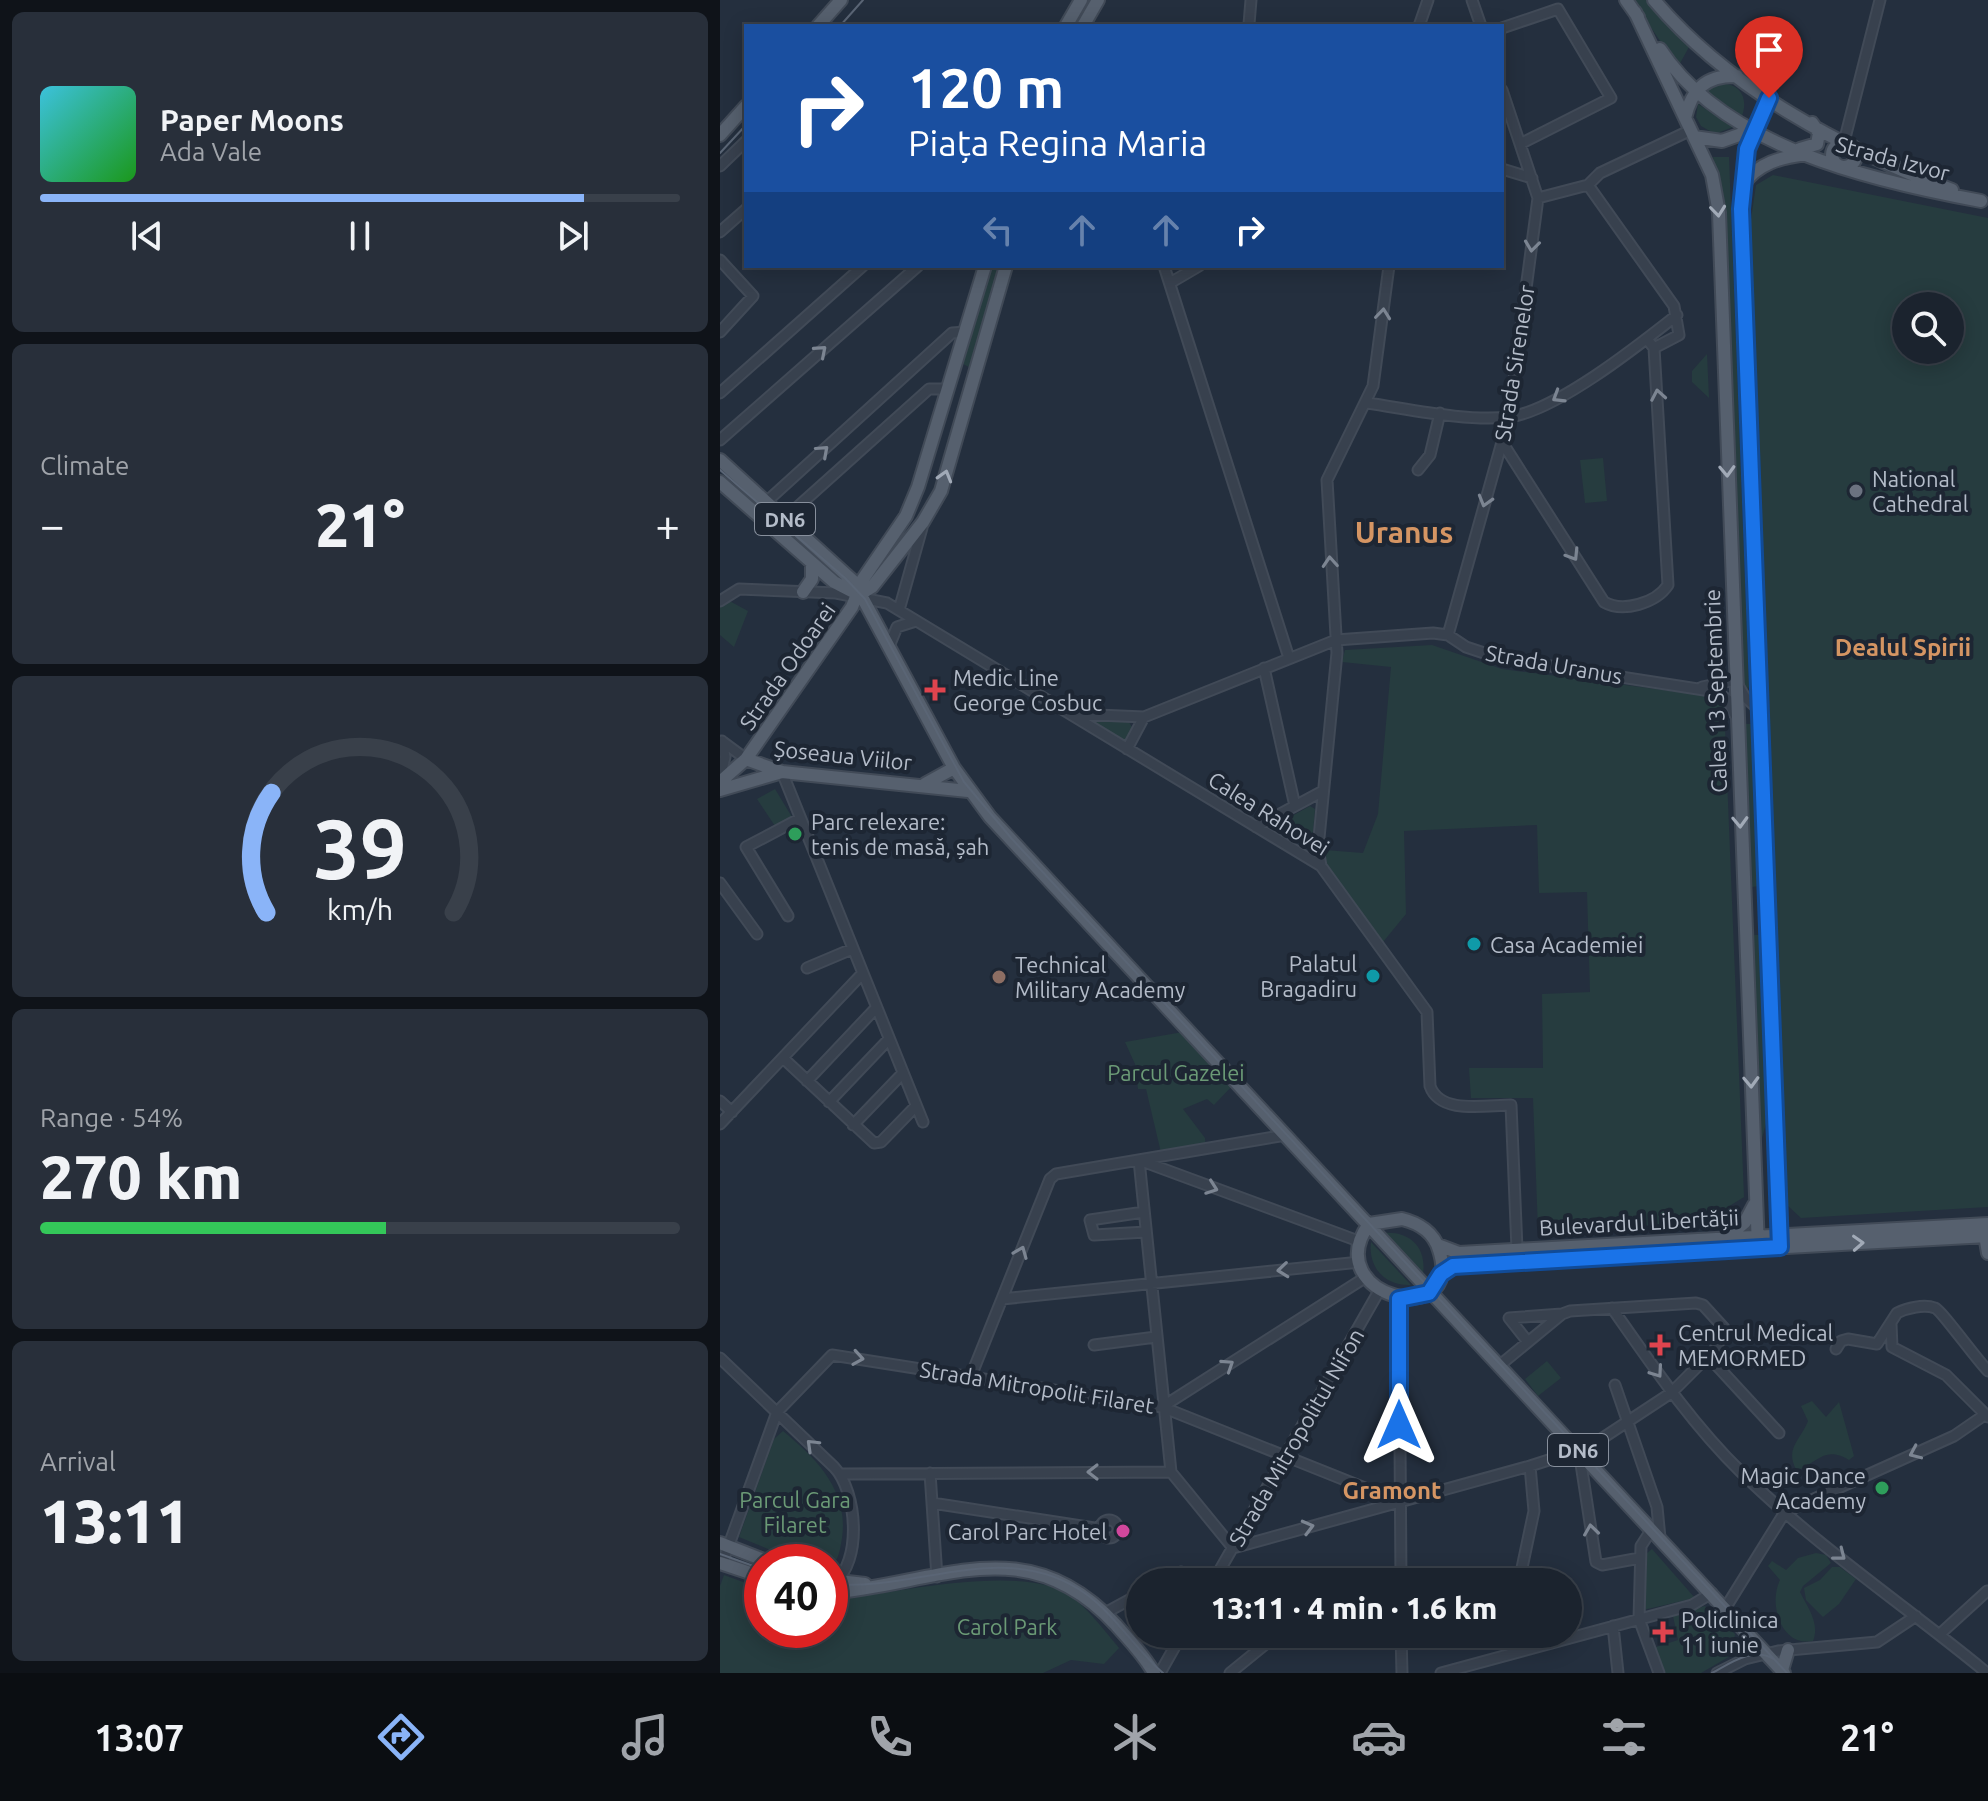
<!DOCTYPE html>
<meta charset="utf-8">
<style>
:root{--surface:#1b232e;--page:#282f3a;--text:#f1f3f6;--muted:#a0a4aa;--line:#39404a;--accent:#8ab4f8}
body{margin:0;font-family:Ubuntu,sans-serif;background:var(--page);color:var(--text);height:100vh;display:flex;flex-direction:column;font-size:30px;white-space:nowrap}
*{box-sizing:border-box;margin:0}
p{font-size:26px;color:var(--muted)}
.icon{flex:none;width:44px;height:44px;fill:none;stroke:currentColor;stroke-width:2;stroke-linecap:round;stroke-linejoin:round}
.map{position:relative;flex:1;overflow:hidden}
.side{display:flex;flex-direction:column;gap:12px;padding:12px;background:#0f1319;width:720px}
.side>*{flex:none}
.hud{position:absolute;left:24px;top:24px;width:760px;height:244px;border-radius:0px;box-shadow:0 4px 20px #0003,0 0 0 2px var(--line);background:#1a4fa0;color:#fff;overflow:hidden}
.tools{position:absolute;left:1172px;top:292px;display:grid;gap:16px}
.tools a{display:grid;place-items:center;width:72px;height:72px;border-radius:50%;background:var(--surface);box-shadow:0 4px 20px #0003,0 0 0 2px var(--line);font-size:40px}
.speed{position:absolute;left:24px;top:1544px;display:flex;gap:16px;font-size:40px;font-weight:700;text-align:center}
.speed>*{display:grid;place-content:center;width:104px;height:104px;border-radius:50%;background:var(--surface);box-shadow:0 4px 20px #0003,0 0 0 2px var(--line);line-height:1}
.speed .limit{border:12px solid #d22;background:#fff;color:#111}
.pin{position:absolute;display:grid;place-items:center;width:68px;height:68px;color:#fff;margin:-82px -34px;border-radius:50% 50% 50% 0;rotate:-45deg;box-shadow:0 0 8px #0007}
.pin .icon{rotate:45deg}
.me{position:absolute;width:88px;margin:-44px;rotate:0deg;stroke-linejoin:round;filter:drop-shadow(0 0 6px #0008)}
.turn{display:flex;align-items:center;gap:28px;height:168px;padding:0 32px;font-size:36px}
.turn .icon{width:104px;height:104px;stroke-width:2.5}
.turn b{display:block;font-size:56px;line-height:68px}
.lanes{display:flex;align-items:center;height:76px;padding:0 32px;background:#0003;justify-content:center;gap:40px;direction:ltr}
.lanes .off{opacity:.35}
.big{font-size:60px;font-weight:800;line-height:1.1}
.side .card{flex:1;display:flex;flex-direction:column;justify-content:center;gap:12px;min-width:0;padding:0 28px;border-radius:12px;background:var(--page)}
.side .dial{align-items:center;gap:0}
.dial svg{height:208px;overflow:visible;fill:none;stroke:var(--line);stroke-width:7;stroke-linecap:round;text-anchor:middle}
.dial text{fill:var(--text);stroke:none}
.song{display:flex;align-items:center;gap:24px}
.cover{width:96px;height:96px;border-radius:12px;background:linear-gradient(135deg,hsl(190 70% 55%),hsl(120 70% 35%))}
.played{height:8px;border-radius:4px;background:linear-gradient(90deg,var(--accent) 85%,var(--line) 85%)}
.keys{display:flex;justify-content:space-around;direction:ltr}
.heat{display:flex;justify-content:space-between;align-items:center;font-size:44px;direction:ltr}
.charge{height:12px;border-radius:6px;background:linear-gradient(90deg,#34c759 54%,var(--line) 0)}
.trip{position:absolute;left:406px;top:1568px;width:456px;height:80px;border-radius:40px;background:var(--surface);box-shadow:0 4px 20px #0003,0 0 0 2px var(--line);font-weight:800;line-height:80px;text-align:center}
.tab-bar{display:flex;height:128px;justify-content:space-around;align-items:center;background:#0b0e12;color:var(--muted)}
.tab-bar .icon{width:56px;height:56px}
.tab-bar .active{color:var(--accent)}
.tab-bar b{font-size:36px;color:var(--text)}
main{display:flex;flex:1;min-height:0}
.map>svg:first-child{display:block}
.green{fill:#263c3f;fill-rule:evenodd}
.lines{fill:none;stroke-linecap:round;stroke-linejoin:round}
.minor-casing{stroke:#414a57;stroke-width:13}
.major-casing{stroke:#414a57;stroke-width:16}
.minor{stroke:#38414e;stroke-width:9}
.major{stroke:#56606e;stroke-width:12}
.tram{stroke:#5a6575;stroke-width:2}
.oneway{stroke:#a1aab7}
.oneway2{stroke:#7c8592}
.route-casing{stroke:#114b97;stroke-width:20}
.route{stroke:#1a73e8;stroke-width:14}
.worship-dot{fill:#6b7280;stroke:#1d2633;stroke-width:3}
.health-dot{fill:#e0444e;stroke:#1d2633;stroke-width:3}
.leisure-dot{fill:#2e9e5b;stroke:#1d2633;stroke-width:3}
.culture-dot{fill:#0f9aa8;stroke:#1d2633;stroke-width:3}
.education-dot{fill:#8d6e63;stroke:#1d2633;stroke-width:3}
.hotel-dot{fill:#d1479c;stroke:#1d2633;stroke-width:3}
.labels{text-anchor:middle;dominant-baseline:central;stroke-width:8;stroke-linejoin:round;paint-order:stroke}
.shield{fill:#1d2633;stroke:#878f9c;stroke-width:2}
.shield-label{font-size:20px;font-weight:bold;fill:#b4bcc9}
.street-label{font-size:22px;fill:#b4bcc9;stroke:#1d2633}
.poi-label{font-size:22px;fill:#b4bcc9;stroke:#1d2633;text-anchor:start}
.park-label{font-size:22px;fill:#6b9a76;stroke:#1d2633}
.neighbourhood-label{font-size:24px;font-weight:bold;fill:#d59563;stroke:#1d2633}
.district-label{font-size:30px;font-weight:bold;fill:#d59563;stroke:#1d2633}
</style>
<main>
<section class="side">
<div class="card">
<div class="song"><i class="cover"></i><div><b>Paper Moons</b><p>Ada Vale</p></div></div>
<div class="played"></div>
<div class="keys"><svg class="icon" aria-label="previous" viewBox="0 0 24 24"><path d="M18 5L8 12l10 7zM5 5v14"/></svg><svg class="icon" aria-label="pause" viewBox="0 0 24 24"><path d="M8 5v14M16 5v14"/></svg><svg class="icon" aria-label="next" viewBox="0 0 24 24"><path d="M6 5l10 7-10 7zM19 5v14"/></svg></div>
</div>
<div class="card"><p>Climate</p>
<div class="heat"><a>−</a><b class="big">21°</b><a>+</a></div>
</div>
<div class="card dial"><svg viewBox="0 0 100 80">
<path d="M14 69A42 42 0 1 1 86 69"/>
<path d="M14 69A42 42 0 0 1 16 23" stroke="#8ab4f8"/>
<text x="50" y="56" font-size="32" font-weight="700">39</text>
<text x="50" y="72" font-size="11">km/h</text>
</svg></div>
<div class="card"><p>Range · 54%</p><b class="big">270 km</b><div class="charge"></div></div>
<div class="card"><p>Arrival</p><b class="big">13:11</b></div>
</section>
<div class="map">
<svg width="1268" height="1673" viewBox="0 0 1268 1673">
<rect width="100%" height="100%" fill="#242f3e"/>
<path class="green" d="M912 0H927L969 47 958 67Z
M998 84C1019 82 1029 97 1022 116L985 91Z
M978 104 1013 127 995 134 981 126 976 117Z
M993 157H1009L1029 687 1026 691 1022 689 1004 217Z
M1053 175 1268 218V1207L1081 1218 1067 1205 1030 226 1036 185ZM1186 306H1230V350H1186Z
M271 266H280L249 367 243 364Z
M987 354 989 398 972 382V371Z
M883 458 887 501 865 503 860 460Z
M4 598 28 611 14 647 0 635V601Z
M712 645 782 669 997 697 1004 704 1024 1197 1011 1205 1002 1222 818 1230 813 1098H751L749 1068H823L822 994 870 992 867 892 819 893 817 825 684 831 686 914 663 942 604 864 605 850 643 853 658 814 671 667 622 662 625 650Z
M377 718 407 719 413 729 408 740 401 741 375 726Z
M1022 724H1031L1039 886 1032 887Z
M55 789 72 817 55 826 37 799Z
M590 806 595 809 592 844 589 846 556 825Z
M1031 935H1039L1047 1120 1040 1145Z
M463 1032 513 1085 494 1105 487 1099 463 1109 485 1138 486 1150 442 1157 426 1089H418L415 1064 405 1042Z
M664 1233C690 1231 707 1248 703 1274Z
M651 1242 691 1285C665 1286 648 1268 651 1242Z
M827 1361 841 1378 818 1396 805 1379Z
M1092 1401 1106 1417 1119 1402 1134 1456 1129 1460C1105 1446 1099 1461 1077 1471 1064 1449 1080 1441 1088 1421L1081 1406Z
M63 1431C97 1459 129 1491 122 1538 120 1550 119 1560 110 1567V1562H80L19 1537 54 1439Z
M932 1549 975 1598 923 1610 926 1554Z
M1096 1553 1106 1555 1111 1563 1083 1586 1080 1592C1088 1608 1100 1623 1093 1641 1061 1647 1048 1604 1060 1580L1048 1566 1052 1561 1066 1570 1078 1558Z
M1112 1567H1120L1136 1579 1119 1604 1103 1617 1086 1600 1084 1588 1100 1580Z
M4 1575 42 1589V1630H110V1601C168 1594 299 1563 348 1594 368 1608 383 1629 399 1648L384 1664 351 1660 323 1673H0V1586Z
M985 1606 1015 1634 1012 1655 981 1673H942L933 1648 958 1640 953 1616Z"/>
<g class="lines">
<g class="minor-casing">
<path id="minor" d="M752 0 761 26
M529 24 531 0
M699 26 708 0
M782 28 838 9 891 98 800 144
M1124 142 1160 0
M0 166 26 141
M782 169 812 178
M868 185 954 306 959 335 934 348
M818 198 868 185 880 173 971 130
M0 232 26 209
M0 260 33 296 0 332
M444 266 569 658
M450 283 479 266
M0 393 143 266
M647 403C689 409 747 422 789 417 836 411 919 345 957 315
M0 440 198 266
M782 442 884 602C903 613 936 603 948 585L934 348 927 339
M698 470 710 455 720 413
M45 503 232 333 245 332
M64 519 209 389H228
M0 601 19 589 116 593 167 603 601 866 707 1012 710 1086C720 1115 766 1105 791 1105L797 1249
M179 610 202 528
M728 635 789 417 818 198 782 90
M170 644 177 627 196 621
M544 668 575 806
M982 687 1015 680 1025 697 1039 710
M354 714 424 717 616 640 713 633 728 635 746 647 779 658 997 692 1008 700 1015 715
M3 742 26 759
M407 749 424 717
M62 772 203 1122
M0 778 5 757 2 741
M536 827 603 791
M601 866 598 848 617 653 607 480 653 386 669 266
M0 883 37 934
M68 916 26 847 79 819
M87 968 132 949
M63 1058 154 1143 161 1142 196 1106
M87 1081 156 1008
M0 1101 12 1112
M109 1102 169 1039
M0 1124 142 974
M133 1125 183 1073
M424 1212 370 1220 374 1235 426 1232
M641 1242 419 1160 451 1472 513 1548 810 1466 869 1447 951 1393 997 1347 1004 1328 983 1305 976 1303 850 1311 842 1314 780 1365
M282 1299 640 1262
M679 1299 681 1582
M892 1308C932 1365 971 1423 1021 1472 1096 1546 1186 1606 1267 1673
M1171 1324 1172 1347 1226 1375 1268 1417
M808 1342 789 1318 842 1314
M374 1345 436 1337
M1116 1349 1121 1341 1128 1339 1157 1344 1177 1313C1187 1308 1204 1304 1215 1308 1221 1310 1257 1360 1268 1371
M988 1356 1059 1433
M0 1358 114 1467C137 1491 143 1562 113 1584
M251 1376 330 1179 336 1174 566 1135
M895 1385 937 1507 940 1538
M442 1407 646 1277
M859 1451 876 1562 882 1565 920 1558
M210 1473 217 1577
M121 1474 451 1472
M212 1503 381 1529
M380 1529a9 9 0 1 1 18 0a9 9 0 1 1-18 0Z
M932 1529 921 1546 919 1619 939 1673
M2 1564 57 1412 112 1355 442 1407 680 1502
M442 1582 461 1572
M493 1582 659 1291
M799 1582 814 1511 810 1466
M1006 1607 1065 1512 1234 1436 1263 1416
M385 1613 420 1594
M893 1626 898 1673
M681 1634 682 1673
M1220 1634 1267 1591
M440 1673 462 1634
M510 1673 558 1634
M721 1673 972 1605 992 1593
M997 1673 1025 1659 1058 1651 1157 1642 1196 1616"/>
</g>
<g class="major-casing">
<path id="major" d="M906 0 918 17
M934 0C1009 89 1124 150 1232 190
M915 12 992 175 999 213 1038 1248
M98 26 121 0
M346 26 361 0
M363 26 378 0
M940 49C1004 147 1152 181 1261 201
M1049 98 1027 149 1021 209 1060 1247
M965 118C972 89 986 75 1017 76
M0 135 26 106
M974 137 1002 141 1033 130
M1112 155a12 12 0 1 1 24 0a12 12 0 1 1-24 0Z
M1080 149 1097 144 1099 133 1092 123
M1023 185C1037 163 1062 157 1087 154
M0 460 134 582 234 768 270 817 1064 1673
M0 482 114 582 139 595
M83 592 92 579V564
M139 595 152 587 203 522 221 491 286 266
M26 759 62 772 248 791
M0 782 26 759 132 607 143 579 186 516 198 487 265 266
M205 784 234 768
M0 790 62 772
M682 1219C699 1223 714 1233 719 1250 746 1333 597 1297 649 1224Z
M1264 1229 1268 1253
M1008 1236 1025 1222 1034 1205
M718 1245 739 1253 1268 1224
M721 1274 739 1265 1268 1236
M0 1543 49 1562
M0 1563 42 1577
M110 1580 145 1584
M110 1593C221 1583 307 1528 396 1625 410 1641 424 1655 434 1673
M1062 1670 1068 1650"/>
</g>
<use href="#minor" class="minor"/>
<use href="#major" class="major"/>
<path class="tram" d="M120 26 143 0
M0 153 26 125
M0 470 125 578 145 599 244 782 292 839 1067 1673
M0 1554 42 1569
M110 1584C198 1592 286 1537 366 1594 396 1616 415 1649 443 1673
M992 1673C1012 1662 1032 1647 1054 1659"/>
</g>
<defs><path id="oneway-chevron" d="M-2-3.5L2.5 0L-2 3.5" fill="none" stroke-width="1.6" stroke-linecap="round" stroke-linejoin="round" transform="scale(2)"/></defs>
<g class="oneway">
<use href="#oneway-chevron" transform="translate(998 211) rotate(84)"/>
<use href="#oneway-chevron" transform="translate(1007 471) rotate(88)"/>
<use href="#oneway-chevron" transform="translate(225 476) rotate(-74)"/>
<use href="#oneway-chevron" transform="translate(1020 822) rotate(88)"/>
<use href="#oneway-chevron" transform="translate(1031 1082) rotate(88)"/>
<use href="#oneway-chevron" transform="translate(1138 1243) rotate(-3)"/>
</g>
<g class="oneway2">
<use href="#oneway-chevron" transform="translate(812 246) rotate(97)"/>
<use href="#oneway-chevron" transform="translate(663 314) rotate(-84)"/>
<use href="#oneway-chevron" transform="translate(101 351) rotate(-41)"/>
<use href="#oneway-chevron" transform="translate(938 395) rotate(-100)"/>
<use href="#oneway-chevron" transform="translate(838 397) rotate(148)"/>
<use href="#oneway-chevron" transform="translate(103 451) rotate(-42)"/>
<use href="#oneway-chevron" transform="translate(765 501) rotate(106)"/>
<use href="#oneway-chevron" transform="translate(853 555) rotate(58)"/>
<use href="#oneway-chevron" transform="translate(610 562) rotate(-94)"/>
<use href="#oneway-chevron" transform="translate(492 1188) rotate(20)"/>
<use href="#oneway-chevron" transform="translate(301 1252) rotate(-68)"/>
<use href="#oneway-chevron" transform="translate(563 1270) rotate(174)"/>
<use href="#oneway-chevron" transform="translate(138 1358) rotate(9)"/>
<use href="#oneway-chevron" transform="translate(508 1365) rotate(-33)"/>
<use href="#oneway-chevron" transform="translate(937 1372) rotate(55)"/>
<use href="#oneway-chevron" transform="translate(92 1445) rotate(-136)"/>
<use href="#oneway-chevron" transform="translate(1195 1453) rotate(156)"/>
<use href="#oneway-chevron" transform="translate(373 1472) rotate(180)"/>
<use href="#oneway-chevron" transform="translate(588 1527) rotate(-15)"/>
<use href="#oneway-chevron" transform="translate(871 1530) rotate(-98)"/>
<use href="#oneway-chevron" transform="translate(1120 1555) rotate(38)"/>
</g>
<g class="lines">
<g class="route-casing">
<path id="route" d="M679 1425V1299L709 1293 721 1274 733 1266 1060 1247 1021 209 1027 149 1049 98"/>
</g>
<use href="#route" class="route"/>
</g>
<circle class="worship-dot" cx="1136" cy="491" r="8"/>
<g class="health-dot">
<path d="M211 678h8v8h8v8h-8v8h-8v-8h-8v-8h8z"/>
<path d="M936 1333h8v8h8v8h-8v8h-8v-8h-8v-8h8z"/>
<path d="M939 1620h8v8h8v8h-8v8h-8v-8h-8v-8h8z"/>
</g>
<g class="leisure-dot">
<circle cx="75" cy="834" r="8"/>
<circle cx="1162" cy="1488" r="8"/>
</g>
<g class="culture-dot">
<circle cx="754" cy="944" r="8"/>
<circle cx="653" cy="976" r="8"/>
</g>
<circle class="education-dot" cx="279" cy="977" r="8"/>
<circle class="hotel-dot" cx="403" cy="1531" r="8"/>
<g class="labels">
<g class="shield">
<rect x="35" y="503" width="60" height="32" rx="6"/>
<rect x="828" y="1434" width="60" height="32" rx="6"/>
</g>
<g class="shield-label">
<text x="65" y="519">DN6</text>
<text x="858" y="1450">DN6</text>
</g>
<g class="street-label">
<text transform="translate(1173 158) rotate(15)">Strada Izvor</text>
<text transform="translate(794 363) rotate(-81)">Strada Sirenelor</text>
<text transform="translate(834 664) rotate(10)">Strada Uranus</text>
<text transform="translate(67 666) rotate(-55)">Strada Odoarei</text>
<text transform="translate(995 691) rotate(-92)">Calea 13 Septembrie</text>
<text transform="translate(123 755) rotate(6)">Șoseaua Viilor</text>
<text transform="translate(549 813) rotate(32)">Calea Rahovei</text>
<text transform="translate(919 1222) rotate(-3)">Bulevardul Libertății</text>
<text transform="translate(317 1387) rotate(9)">Strada Mitropolit Filaret</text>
<text transform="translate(576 1437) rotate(-60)">Strada Mitropolitul Nifon</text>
</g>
<g class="poi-label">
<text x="1152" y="478">National<tspan x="1152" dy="25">Cathedral</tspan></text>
<text x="233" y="677">Medic Line<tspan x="233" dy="25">George Cosbuc</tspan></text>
<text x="91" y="821">Parc relexare:<tspan x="91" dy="25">tenis de masă, șah</tspan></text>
<text x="770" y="944">Casa Academiei</text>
<text x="637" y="963" text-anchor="end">Palatul<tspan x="637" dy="25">Bragadiru</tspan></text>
<text x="295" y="964">Technical<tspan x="295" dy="25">Military Academy</tspan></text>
<text x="958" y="1332">Centrul Medical<tspan x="958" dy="25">MEMORMED</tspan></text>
<text x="1146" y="1475" text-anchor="end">Magic Dance<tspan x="1146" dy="25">Academy</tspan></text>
<text x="387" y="1531" text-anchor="end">Carol Parc Hotel</text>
<text x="961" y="1619">Policlinica<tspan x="961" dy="25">11 iunie</tspan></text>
</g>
<g class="park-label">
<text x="456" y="1072">Parcul Gazelei</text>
<text x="75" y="1499">Parcul Gara<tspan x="75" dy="25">Filaret</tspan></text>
<text x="287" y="1626">Carol Park</text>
</g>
<g class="neighbourhood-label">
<text x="1183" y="647">Dealul Spirii</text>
<text x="672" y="1490">Gramont</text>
</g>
<g class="district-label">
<text x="684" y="532">Uranus</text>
</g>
</g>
</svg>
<div class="tools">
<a><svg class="icon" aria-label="search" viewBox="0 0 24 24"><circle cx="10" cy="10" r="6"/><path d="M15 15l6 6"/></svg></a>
</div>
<div class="speed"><div class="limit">40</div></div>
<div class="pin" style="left:1049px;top:98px;background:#d93025"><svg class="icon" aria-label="arrive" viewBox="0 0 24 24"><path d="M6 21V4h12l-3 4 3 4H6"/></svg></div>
<svg class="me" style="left:679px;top:1425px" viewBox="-20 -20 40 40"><path d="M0-17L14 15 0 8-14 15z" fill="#1a73e8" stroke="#fff" stroke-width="4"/></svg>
<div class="trip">13:11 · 4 min · 1.6 km</div>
<div class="hud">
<div class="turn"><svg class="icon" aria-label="right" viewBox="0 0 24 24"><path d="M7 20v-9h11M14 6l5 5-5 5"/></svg><div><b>120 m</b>Piața Regina Maria</div></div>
<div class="lanes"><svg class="icon off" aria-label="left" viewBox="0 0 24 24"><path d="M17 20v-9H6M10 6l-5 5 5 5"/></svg><svg class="icon off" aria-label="ahead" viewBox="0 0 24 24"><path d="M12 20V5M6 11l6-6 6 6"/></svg><svg class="icon off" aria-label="ahead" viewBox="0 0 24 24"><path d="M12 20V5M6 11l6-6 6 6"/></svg><svg class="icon" aria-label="right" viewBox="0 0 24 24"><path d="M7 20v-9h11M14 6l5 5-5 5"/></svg></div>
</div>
</div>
</main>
<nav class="tab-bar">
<b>13:07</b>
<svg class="icon active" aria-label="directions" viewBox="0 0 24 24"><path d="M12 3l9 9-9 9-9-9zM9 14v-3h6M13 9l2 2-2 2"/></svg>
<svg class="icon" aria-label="music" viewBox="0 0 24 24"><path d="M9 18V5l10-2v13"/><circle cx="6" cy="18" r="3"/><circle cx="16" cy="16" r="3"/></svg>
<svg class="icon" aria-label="phone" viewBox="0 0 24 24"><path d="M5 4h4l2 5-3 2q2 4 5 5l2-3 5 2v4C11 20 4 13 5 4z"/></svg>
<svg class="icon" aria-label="climate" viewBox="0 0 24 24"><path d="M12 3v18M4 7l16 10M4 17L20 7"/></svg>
<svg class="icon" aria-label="car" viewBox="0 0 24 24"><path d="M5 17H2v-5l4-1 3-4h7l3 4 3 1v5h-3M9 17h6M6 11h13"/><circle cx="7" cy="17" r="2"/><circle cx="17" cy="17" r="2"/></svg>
<svg class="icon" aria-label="filters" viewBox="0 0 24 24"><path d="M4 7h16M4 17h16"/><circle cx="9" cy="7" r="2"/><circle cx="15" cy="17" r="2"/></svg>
<b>21°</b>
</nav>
